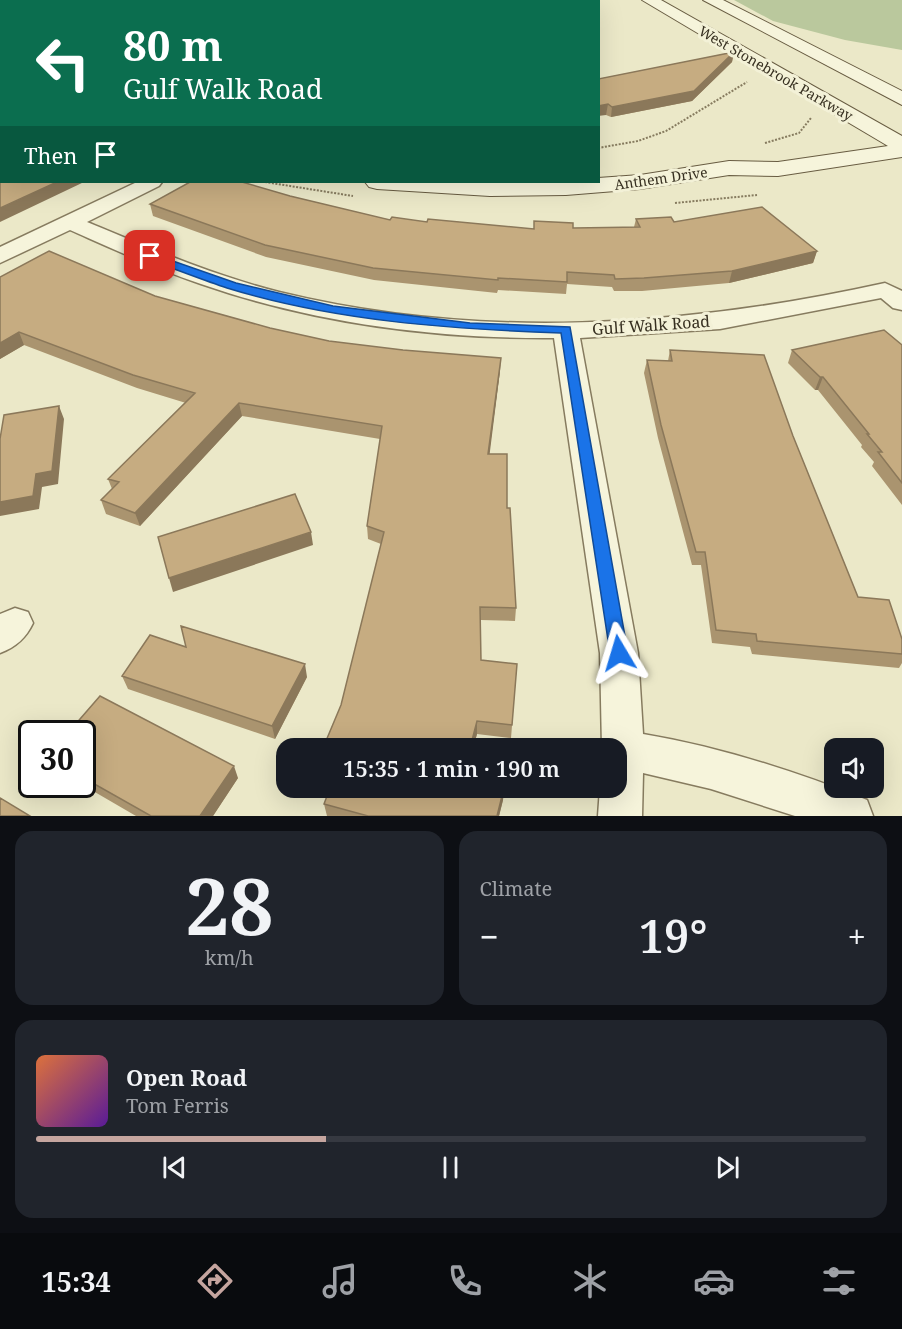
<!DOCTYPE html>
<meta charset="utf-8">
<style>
:root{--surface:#171b24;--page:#20242c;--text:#f1f3f6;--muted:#9ea1a6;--line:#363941;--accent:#c5a59f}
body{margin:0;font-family:"Noto Serif",serif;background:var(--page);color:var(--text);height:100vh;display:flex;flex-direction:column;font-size:22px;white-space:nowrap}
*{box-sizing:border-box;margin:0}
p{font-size:20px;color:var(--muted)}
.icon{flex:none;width:33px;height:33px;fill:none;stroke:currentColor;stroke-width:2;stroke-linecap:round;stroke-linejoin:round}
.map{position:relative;height:816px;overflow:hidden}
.side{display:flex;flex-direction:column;gap:15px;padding:15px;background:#0d0f14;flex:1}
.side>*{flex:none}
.top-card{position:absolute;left:0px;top:0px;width:600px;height:183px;box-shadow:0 6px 24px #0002;background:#0b6e4f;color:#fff;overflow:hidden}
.buttons{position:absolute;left:824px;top:738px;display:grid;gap:12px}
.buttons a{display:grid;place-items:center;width:60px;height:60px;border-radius:12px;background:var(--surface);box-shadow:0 6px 24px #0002;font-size:30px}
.speed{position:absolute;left:18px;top:720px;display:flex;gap:12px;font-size:30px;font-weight:700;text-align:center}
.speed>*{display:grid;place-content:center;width:78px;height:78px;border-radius:50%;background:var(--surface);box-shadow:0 6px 24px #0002;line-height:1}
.speed .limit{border:3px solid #111;border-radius:9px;background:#fff;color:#111}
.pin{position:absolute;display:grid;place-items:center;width:51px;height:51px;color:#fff;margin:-26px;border-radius:12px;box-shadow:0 3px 9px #0006}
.me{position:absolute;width:66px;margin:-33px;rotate:353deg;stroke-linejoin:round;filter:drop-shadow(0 0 4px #0008)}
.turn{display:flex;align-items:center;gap:21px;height:126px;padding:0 24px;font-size:27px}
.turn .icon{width:78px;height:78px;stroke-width:2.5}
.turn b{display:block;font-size:42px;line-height:51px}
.then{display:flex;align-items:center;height:57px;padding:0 24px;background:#0003;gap:12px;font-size:22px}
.big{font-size:45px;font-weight:600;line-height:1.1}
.side .tile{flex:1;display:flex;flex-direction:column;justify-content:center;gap:9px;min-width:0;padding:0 21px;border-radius:18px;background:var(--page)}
.side .dial{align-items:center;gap:0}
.dial b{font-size:78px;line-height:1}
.song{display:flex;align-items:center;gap:18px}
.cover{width:72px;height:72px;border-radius:9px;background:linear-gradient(135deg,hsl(20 70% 55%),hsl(270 70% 35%))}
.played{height:6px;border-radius:3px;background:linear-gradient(90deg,var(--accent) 35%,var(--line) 35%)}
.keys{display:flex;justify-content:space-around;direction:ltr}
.heat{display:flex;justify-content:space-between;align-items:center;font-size:33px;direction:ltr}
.side .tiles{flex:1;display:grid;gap:15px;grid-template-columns:1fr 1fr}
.tile:last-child{grid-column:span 2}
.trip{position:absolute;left:276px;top:738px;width:351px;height:60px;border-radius:18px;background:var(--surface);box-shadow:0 6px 24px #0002;font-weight:600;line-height:60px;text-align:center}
.tabs{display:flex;height:96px;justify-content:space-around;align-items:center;background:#090b0e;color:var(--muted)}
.tabs .icon{width:42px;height:42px}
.tabs .selected{color:var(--accent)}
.tabs b{font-size:27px;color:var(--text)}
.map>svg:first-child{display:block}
.green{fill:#bac89d}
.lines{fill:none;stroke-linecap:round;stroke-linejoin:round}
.lane-casing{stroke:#867b5f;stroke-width:2}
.street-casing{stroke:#867b5f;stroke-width:3}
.secondary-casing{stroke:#685c42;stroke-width:2}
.path{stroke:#867b5f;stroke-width:2;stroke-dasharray:2 1.5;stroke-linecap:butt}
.lane{fill:#f6f4db;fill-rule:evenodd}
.street{fill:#f6f4db;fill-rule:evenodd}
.secondary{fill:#f6f4db;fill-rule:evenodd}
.wall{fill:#aa946f}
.shaded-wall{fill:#8b785a}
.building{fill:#c6ac81;stroke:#8b785a;stroke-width:1.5}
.route{fill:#1a73e8;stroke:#114b97;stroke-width:1.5}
.labels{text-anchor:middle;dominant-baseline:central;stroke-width:6;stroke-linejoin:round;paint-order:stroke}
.far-street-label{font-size:14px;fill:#373021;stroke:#f3f1d7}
.street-label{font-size:16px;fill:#373021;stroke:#f3f1d7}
</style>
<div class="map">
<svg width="902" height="816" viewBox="0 0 902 816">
<rect width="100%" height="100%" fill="#ebe8c8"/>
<path class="green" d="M734 0H902V50L845 40 773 21Z"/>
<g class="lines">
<g class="lane-casing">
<path id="lane" d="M0 91H2V97H0Z
M0 115H2V121H0Z
M0 142H2V148H0Z"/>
</g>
<g class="street-casing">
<path id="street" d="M0 56H2V66H0Z
M137 182H162L159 186 87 222C150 248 212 275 279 292 479 341 685 327 885 283L902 291V310L893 308 881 298 720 329 580 338 638 653 643 734C720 747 795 771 867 800L873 816H795L711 789 643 773 642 816H598L600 788H616V748H602L600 653 554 338C435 339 313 323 201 284 156 269 113 249 70 230L0 263V247Z
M15 608 28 612 33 623C26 638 16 647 0 653V614Z"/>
</g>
<g class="secondary-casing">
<path id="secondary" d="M69 0H85V2H70Z
M642 0H661L902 136V157L778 176 729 175 640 189 566 195 490 196 377 189 369 187 365 182H598V178L640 175 729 161 778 162 888 146Z
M703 0H723L902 91V105Z"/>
</g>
<path class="path" d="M765 143 799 133 811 118
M598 148 638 141 666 131 747 82
M265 182 353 196
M675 203 757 195"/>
<use href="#lane" class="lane"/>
<use href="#street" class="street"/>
<use href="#secondary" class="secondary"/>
</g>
<path class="wall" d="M734 52 732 62 692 101 611 117 606 115 598 79Z
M290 196 390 220 533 229 634 227 636 219 674 222 817 251 813 263 729 283 642 291H614L612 287 567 284 566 294 498 290 497 293 374 280 266 257 153 216 150 204Z
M0 277 155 296 270 328 329 341 500 371 489 454 507 508 516 608 515 621 481 620V660L517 664 511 738 477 734 473 748H323L341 705 381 544 368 539 367 526 380 439 242 416 140 526 106 514 101 500 112 489 108 479 186 403 137 388 24 345 0 359Z
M902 345V505L872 466 874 462 861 447 862 445 818 390H815L788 363 792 350Z
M670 350 793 436 858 597 902 639V663L899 668 752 654 750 647 712 643 701 565H692L658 438 644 373 647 360 668 361Z
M186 647 307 677 275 739 128 689 122 676Z
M82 734 238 778 213 816H136L81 784H82Z
M504 788 503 800 499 816H327L324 804Z"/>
<path class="shaded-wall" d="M0 40H2V49H0Z
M734 52 732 62 692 101 611 117 612 107Z
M608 104 606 115 598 116V106Z
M57 182H84L0 222V208Z
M817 251 813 263 729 283 732 271Z
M19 332 24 345 0 359V343Z
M501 358 500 371 488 467V454Z
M820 377H823L818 390H815Z
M239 403 242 416 140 526 135 513Z
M59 406 64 419 58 484 42 487 39 509 0 516V502Z
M311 532 313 545 173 592 169 578Z
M305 664 307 677 275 739 272 726Z
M477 721V734L473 748H470Z
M234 766 238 778 213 816H200Z
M504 788 503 800 499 816H497Z"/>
<path class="building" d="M0 0H31L32 2H2V40H0Z
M122 0H576L575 2H123Z
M734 52 694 91 612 107 608 104 598 106V79Z
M2 164V182H57L0 208V165Z
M190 182H242L290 196 390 220 392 217 427 222 428 219 534 229V221L573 223V228L640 227 636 219 671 217 674 222 762 207 817 251 732 271 644 278 615 279 614 275 567 272V282L498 278V280L373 268 265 245 150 204Z
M49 251 155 296 270 328 329 341 403 350 501 358 488 454H507V508H510L516 608 480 607 481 660 517 664 512 725 477 721 470 748H323L341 705 384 532 367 526 382 426 239 403 135 513 101 500 119 482 108 479 195 393 133 375 19 332 0 343V277Z
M884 330 902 345V483L878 452H882L867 434H869L823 377H820L792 350Z
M670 350 764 355 793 436 858 597 889 600 902 639V654L757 641 756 634 716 630 705 552H696L661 425 647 360 672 361Z
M59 406 52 471 36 474 33 496 0 502V439L4 415Z
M295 494 311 532 169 578 158 537Z
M181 626 305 664 272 726 122 676 150 635 186 647Z
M100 696 234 766 200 816H151L82 777V761L87 756 82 754V734H67Z
M330 788H504L497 816H368L324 804Z
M0 798 30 816H0Z"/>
<path class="route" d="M150 253 236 283 333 306 470 323 570 327 628 653 625 658 619 661 612 658 610 653 561 333C449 329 334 321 227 288 200 279 173 268 146 259L144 256Z"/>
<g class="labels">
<g class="far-street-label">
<text transform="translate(776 73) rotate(30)">West Stonebrook Parkway</text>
<text transform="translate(661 178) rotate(-8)">Anthem Drive</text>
</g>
<g class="street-label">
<text transform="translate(651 325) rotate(-4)">Gulf Walk Road</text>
</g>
</g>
</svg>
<div class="buttons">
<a><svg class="icon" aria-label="sound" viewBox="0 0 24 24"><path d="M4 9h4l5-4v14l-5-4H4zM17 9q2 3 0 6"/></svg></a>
</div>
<div class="speed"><div class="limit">30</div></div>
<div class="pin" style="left:150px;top:256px;background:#d93025"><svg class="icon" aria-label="arrive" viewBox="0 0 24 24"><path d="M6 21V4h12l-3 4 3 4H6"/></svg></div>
<svg class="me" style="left:619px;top:653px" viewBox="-20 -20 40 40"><path d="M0-17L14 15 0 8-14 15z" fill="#1a73e8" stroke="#fff" stroke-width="4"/></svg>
<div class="trip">15:35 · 1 min · 190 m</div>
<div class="top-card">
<div class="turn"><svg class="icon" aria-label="left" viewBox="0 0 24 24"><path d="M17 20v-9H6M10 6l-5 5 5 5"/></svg><div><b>80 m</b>Gulf Walk Road</div></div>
<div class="then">Then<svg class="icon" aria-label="arrive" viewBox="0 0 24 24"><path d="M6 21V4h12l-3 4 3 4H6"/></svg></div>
</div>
</div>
<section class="side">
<div class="tiles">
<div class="tile dial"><b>28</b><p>km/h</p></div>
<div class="tile"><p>Climate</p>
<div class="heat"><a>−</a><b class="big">19°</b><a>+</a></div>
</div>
<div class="tile">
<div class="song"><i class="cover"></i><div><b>Open Road</b><p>Tom Ferris</p></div></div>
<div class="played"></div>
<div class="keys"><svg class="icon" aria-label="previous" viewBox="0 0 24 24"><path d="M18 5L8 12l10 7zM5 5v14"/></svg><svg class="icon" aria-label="pause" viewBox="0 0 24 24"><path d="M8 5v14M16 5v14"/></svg><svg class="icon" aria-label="next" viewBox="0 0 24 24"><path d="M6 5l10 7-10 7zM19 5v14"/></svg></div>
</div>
</div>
</section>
<nav class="tabs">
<b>15:34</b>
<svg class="icon selected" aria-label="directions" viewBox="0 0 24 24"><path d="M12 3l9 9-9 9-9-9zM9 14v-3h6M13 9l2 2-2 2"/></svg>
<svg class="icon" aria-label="music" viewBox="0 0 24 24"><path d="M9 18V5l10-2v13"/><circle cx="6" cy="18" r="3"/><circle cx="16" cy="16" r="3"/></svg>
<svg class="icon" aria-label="phone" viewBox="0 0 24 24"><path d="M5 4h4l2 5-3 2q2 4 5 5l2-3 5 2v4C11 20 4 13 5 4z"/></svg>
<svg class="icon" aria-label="climate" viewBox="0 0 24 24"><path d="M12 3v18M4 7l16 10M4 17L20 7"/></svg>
<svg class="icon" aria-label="car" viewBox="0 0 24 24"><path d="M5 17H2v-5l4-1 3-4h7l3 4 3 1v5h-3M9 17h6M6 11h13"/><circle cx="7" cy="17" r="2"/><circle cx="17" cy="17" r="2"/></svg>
<svg class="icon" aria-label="filters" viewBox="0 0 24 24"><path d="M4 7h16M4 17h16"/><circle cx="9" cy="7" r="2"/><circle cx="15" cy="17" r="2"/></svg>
</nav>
